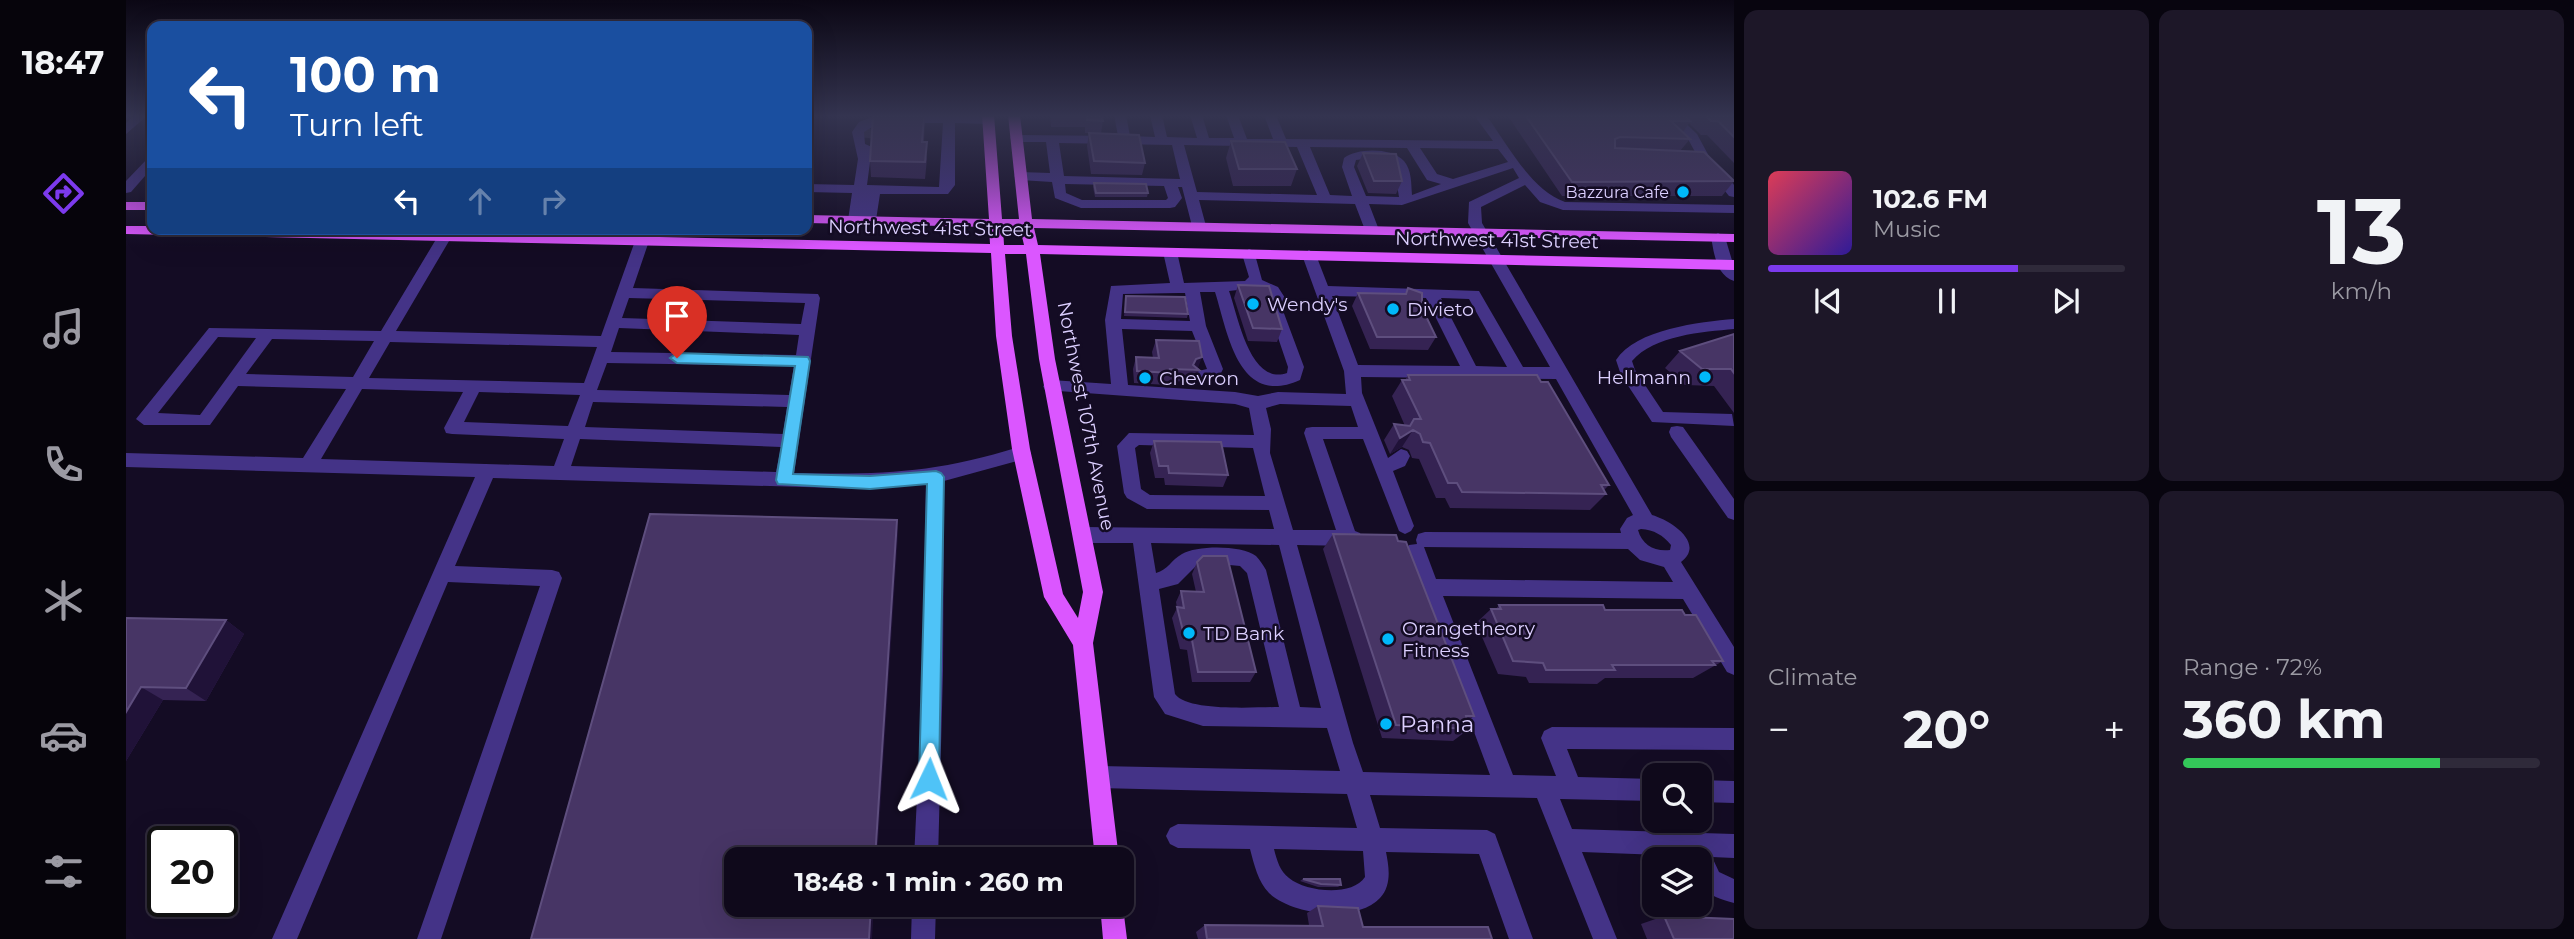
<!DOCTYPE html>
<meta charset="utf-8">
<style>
:root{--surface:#0f091b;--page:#1d1728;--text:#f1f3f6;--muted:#9b9aa3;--line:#2f2a3a;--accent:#7c3aed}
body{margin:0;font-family:Montserrat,sans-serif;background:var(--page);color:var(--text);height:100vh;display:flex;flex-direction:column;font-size:26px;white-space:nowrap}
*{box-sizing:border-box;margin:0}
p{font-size:23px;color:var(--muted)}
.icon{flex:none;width:38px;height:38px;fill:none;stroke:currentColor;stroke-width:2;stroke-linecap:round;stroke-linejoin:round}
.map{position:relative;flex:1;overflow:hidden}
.sheet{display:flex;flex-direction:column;gap:10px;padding:10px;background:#08050f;width:840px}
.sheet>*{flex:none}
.top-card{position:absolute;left:21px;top:21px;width:665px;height:214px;border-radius:14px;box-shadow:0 7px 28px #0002,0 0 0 2px var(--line);background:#1a4fa0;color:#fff;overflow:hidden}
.fabs{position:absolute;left:1516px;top:763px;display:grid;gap:14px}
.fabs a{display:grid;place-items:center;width:70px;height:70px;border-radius:14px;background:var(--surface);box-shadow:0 7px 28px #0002,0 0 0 2px var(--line);font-size:35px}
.speed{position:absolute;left:21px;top:826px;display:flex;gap:14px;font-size:35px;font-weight:700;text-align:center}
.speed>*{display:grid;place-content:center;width:91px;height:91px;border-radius:50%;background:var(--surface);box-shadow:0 7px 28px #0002,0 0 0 2px var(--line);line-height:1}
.speed .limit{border:4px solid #111;border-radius:10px;background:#fff;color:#111}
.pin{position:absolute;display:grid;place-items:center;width:60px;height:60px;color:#fff;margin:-72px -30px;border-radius:50% 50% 50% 0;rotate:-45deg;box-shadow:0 0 7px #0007}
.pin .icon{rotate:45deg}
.me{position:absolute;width:77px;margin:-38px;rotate:2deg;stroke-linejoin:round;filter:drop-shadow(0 0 5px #0008)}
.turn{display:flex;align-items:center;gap:24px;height:147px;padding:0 28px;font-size:32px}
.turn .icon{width:91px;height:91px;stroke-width:2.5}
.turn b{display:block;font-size:49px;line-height:60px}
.lanes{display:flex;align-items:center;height:66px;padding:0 28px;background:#0003;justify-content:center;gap:35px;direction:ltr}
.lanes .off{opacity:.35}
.big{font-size:52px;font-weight:700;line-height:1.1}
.sheet .tile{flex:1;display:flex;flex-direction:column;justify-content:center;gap:10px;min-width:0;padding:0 24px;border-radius:14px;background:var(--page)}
.sheet .dial{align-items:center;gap:0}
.dial b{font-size:91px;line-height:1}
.song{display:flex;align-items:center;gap:21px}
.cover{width:84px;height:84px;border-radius:10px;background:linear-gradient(135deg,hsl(350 70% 55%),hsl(250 70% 35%))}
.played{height:7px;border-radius:4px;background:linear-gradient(90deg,var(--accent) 70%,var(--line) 70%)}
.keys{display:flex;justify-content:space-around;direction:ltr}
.heat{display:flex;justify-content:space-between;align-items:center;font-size:38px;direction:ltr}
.charge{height:10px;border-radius:5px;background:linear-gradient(90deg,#34c759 72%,var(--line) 0)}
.sheet .tiles{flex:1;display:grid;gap:10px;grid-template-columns:repeat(2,1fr)}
.trip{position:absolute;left:598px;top:847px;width:410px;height:70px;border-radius:14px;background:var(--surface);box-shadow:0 7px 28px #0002,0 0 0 2px var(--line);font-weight:700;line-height:70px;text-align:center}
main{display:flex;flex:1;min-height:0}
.tabs{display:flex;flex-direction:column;width:126px;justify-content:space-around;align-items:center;background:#06040b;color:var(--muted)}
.tabs .icon{width:49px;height:49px}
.tabs .selected{color:var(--accent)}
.tabs b{font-size:32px;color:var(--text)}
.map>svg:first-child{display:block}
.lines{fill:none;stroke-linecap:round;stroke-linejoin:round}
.minor-tunnel{stroke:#322945;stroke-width:13;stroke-dasharray:13 7;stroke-linecap:butt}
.minor{fill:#443387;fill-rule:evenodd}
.major{fill:#db56ff;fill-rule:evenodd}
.wall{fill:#352353}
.shaded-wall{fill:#201238}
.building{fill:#473565;stroke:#5e4e7e;stroke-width:2}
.route{fill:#4fc3f7;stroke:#337fa1;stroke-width:2}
.poi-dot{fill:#00b8fa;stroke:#140c24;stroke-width:2.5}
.labels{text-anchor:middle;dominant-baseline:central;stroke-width:5;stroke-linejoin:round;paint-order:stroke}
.far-poi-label{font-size:16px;fill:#dccfff;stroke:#140c24;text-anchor:end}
.street-label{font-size:19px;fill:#dccfff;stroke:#140c24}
.poi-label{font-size:19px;fill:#dccfff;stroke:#140c24;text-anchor:start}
.near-poi-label{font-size:23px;fill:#dccfff;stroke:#140c24;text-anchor:start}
</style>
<main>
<nav class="tabs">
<b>18:47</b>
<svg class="icon selected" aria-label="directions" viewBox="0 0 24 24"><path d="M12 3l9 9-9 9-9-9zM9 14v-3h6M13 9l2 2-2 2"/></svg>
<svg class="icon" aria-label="music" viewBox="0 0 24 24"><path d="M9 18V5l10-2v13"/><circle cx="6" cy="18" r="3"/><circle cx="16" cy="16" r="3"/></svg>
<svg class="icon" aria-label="phone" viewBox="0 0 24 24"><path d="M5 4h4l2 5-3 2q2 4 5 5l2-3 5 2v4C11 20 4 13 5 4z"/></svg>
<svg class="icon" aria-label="climate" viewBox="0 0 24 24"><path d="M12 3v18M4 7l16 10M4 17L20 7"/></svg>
<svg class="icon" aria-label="car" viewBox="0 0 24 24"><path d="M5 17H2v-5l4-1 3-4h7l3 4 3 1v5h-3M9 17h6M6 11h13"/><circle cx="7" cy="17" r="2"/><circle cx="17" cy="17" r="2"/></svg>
<svg class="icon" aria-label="filters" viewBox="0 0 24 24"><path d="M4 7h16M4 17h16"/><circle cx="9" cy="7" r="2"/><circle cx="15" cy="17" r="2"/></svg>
</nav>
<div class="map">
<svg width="1608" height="939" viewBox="0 0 1608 939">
<rect width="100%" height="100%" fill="#140c24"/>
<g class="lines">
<path class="minor-tunnel" d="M742 138 743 129"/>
<path class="minor" d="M8 115H22L0 134V123Z
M988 115H1000L1004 136 1029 137 1024 115H1036L1041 137 1071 138 1064 115H1076L1083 138H1108L1100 115H1112L1121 139H1147L1138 115H1150L1160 139 1367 141 1348 115H1360C1382 145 1404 189 1439 202L1608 205V213L1437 210 1414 202 1399 185 1355 207 1356 223 1526 515C1544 520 1580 543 1555 562L1608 647V675L1601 672 1557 599 1317 596 1387 775 1430 776 1415 738 1418 731 1426 727 1608 728V750L1441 749 1452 777 1528 779V801L1434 799 1446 829 1608 834V858L1586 857 1593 872 1608 879V903C1578 895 1573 889 1573 859H1562L1561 856 1456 852 1491 939H1467L1411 798 1244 795 1254 828 1361 830 1369 834 1407 939H1383L1353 854 1260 852C1263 867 1266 885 1254 898 1231 923 1166 915 1143 893 1132 882 1128 864 1124 849L1052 848 1044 844 1040 836 1044 828 1052 824 1231 828 1221 794 973 788 965 785 962 777 965 769 973 766 1214 771 1201 728 1077 726 1039 714 1028 697 1007 543H957L950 540 948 535 950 530 957 527 1148 529 1143 510 1021 509 1001 498 998 493 991 446 1003 433 1128 435 1123 408 1109 404 919 390 917 386 925 380 985 384 979 320 985 286 1044 283 1037 252 1044 248 1051 252 1058 283 1119 281 1123 277 1116 254 1123 249 1128 251 1136 280 1152 287 1161 301 1156 308 1178 367 1174 380C1112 408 1102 333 1089 292H1074L1080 326 1097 369 1093 377 1074 382 1066 376 1068 372 1081 369 1066 331 996 329 1002 385 1109 392 1132 396 1152 392 1220 394 1218 371 1176 255 1183 250 1190 255 1202 286 1353 291 1397 367H1424L1342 223 1343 202 1393 178 1387 168 1276 205 1243 204 1253 230 1246 234 1239 230 1229 204 1073 200 1080 226 1073 230 1066 226 1056 187H1052L1056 198 1049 207 1044 208H955L929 198 926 182 894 180 888 176 894 172 924 173 920 142H890L884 138 886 135 992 136ZM933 143 1046 145 1054 179 938 176ZM1058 145 1171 147 1191 195 1071 192ZM1184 147 1281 148 1301 180 1315 184 1286 195C1285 183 1286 171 1278 161 1265 147 1231 148 1218 158L1216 167 1226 196 1204 195ZM1294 148 1372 149 1382 162 1327 179 1311 174ZM1238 159 1258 160 1268 166 1273 197 1240 196 1228 167 1230 160ZM939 184 1038 186 1042 198 1040 200H956L940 193ZM1129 288 1143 296 1142 308 1162 367 1161 373C1124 386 1112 316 1103 291ZM1053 293H1059L1064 321 995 319 997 294ZM1206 296 1300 298 1334 366 1232 365ZM1315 298 1343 299 1381 367 1350 366ZM1235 377 1430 379 1507 515 1501 518 1494 529 1495 533 1299 532 1292 534 1290 540 1291 544 1283 545 1281 551 1364 775 1237 772 1227 743 1171 545 1227 546 1234 543 1236 538 1234 533 1229 531 1197 439H1237L1273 531 1279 534 1285 531 1288 526 1267 471 1279 466 1284 456 1281 451 1275 449 1262 458 1236 393ZM1154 404 1225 406 1232 427H1186L1180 428 1178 433 1210 530H1167L1144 453 1145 429 1140 408ZM1013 445 1127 448 1139 496 1024 495 1015 489 1009 448ZM1515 529C1528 530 1537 535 1545 545L1544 550C1529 552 1516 545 1512 530ZM1025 543 1153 545 1195 708 1174 707 1140 570C1137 565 1134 560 1130 556 1116 545 1071 545 1056 554 1045 560 1042 570 1030 573ZM1298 547 1502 549 1514 560 1538 567 1547 582 1310 579ZM1083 563 1114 566 1121 573 1153 707C1130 707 1062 712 1049 694L1033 589 1052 584 1071 565ZM1148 849 1237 851 1239 877C1226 897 1180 892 1163 878 1154 871 1151 861 1148 849Z
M1537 115H1551L1571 134 1585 160 1583 163H1575L1562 139Z
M748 116H863L869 120 863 124 829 123V185L822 194H754L750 220 743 224 736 220 740 193 736 220 729 224 722 220 726 193 681 192V184L728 185 732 159 726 132 733 122ZM753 123H817L813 187 741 185 746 147 739 144 738 132Z
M26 157V168L5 192 0 193V181L22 158Z
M1589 167 1594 168 1608 185V197L1603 196 1583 171Z
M319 232 326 236 270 331 475 336 509 241 516 237 523 241 507 288 692 294 694 298 668 473C755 475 812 473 896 446L902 448 905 453 902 458 818 481 817 671 812 859H788L797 671 800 484 744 489 367 478 329 566 426 570 433 572 436 578 315 939H291L414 586 322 582 171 939H146L349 477 0 467V453L177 458 220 389 112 386 84 425H18L10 419 83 328 255 331 312 236ZM503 298 679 303 675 324 496 318ZM493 328 673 335 670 355 485 352ZM92 337 130 338 74 415 32 413ZM146 339 248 341 227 377 120 374ZM264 342 471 347 458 383 243 378ZM481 363 668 366 663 395 471 390ZM236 389 337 392 318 428 320 433 326 434 438 439 428 466 195 459ZM353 392 454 395 442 426 338 422ZM467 402 661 407 657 434 459 427ZM454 439 655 447 650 472 445 466Z
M1592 233 1599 237 1608 267V281C1590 275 1588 253 1585 237Z
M1608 319V329C1577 332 1528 335 1506 361L1509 370 1537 412 1606 414 1608 426 1526 422 1495 375 1490 360C1510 329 1574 322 1608 319Z
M1551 426 1557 427 1608 499V520L1602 518 1545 437 1543 432 1545 427Z
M1573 780 1608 781V803L1573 802Z
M786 905H810L809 939H785Z"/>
<path class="major" d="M856 115H868L876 219H893L882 115H894L906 219 1608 234V242L908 228 912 245 1608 260V270L914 254 929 359 977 592 967 643 993 859H969L947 645 918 597 886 449 870 336 865 253 0 234V226H26V229H163L864 244 863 227 681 223V215L863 219ZM877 227 894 228 898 245H878ZM879 254H900L913 359 957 592 952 618 937 594 904 449 886 336Z
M0 202H26V210H0Z
M996 899 1001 939H977L974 905H996Z"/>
</g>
<path class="wall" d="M799 116 798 142 801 159 799 179 745 177 744 161Z
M924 116H976L977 121 975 133H959V127H925Z
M1382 116H1608V163L1581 135H1575L1563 123 1557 132 1564 139 1554 151 1608 181 1596 196H1436Z
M963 133 1019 163 1016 175 965 174 961 146Z
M1105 141 1171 169 1165 186H1107L1100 158Z
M1237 153 1276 181 1270 194 1242 193 1231 166Z
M968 183 1022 193 1021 197H969L967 187Z
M1112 285 1156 329 1151 342 1122 341 1108 298Z
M1282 288 1296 308 1310 337 1302 350 1244 349 1226 306 1232 293 1279 294Z
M1000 296 1062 314 1061 318 998 316Z
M1608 334V413L1588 386 1559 385 1539 368 1554 351Z
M1030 340 1072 368 1073 370 1069 382 1042 381 1041 385 1008 383 1007 369 1010 357 1027 358 1026 352Z
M1282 375 1415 382 1483 485 1478 490 1480 494 1464 510 1324 508 1319 498H1310L1293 459 1286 458 1283 450 1276 447 1264 454 1258 440 1268 424 1279 426 1266 396 1276 380H1279Z
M1028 441 1102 475 1097 487 1039 485 1038 478H1029L1024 453Z
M1207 534 1348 716 1341 722 1343 729 1327 741 1256 738 1197 549Z
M1071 562 1130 672 1124 682H1066L1061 650 1054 649 1046 618 1051 608 1050 602 1055 591 1070 592 1066 574Z
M1373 605 1559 615 1597 661 1567 678H1479L1471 684 1403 683 1400 677 1372 674 1350 623 1365 609H1370Z
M0 618 100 620 118 634 80 701 37 700 0 761Z
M1177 879 1215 885 1212 887H1192L1174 881Z
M1192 906 1237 927 1366 939H1072L1070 932 1079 925H1183L1181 913Z
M1538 916 1608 939H1521L1515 924Z"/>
<path class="shaded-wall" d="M1076 357 1072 368 1066 371 1070 359Z
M1287 430 1276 447 1264 454 1274 438Z
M771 520 772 535 751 859H749Z
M100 620 118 634 80 701 60 688Z
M15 687 37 700 0 761V712Z
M745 905H748L746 939H743Z"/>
<path class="building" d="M747 116H798L796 142H801L799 162 744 161Z
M961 116H976L977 121 961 120Z
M1400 116H1559L1564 121H1545L1564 139 1494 137 1489 139V148L1578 152 1608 181 1446 182Z
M1580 116H1608V137L1592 121H1585Z
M963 133 1013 135 1019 163 968 161Z
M1105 141 1159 142 1171 169H1113Z
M1237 153 1270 154 1276 181H1248Z
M968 183 1020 184 1022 193H970Z
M1112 285 1143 286 1156 329 1127 328Z
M1282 288 1296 293V308L1310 337H1251L1232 293 1280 294Z
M1000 296 1059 297 1062 314 999 312Z
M1608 334V373L1605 369H1576L1554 351Z
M1030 340 1073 341 1076 357 1070 359 1067 365 1073 370 1044 369 1045 373 1011 371 1010 357 1033 358Z
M1282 375H1411L1415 382H1422L1483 485H1475L1480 494 1336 492 1331 483H1322L1304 443 1297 442 1294 434 1287 430 1274 438 1268 424 1284 426 1288 419H1295L1276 380H1284Z
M1028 441 1095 442 1102 475 1043 473 1042 466H1033Z
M524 514 771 520 749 859H611V905H745L743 939H405Z
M1207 534 1270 535 1272 541 1280 542 1348 716H1340L1343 729 1270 725Z
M1077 556H1101L1130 672H1072L1066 640 1059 639 1051 607 1058 608 1055 591 1078 592 1071 562Z
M1373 605H1477L1479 610H1556L1559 615H1570L1597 661H1586L1589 665H1486L1489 670H1420L1417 663 1387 661 1365 609H1375Z
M0 618 100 620 60 688 15 687 0 712Z
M1177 879H1214L1215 885 1195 884Z
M1192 906 1232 908 1237 927H1362L1366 939H1081L1079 925 1197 926Z
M1538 916 1608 919V939H1548Z"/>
<linearGradient id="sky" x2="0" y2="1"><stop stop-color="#0b0714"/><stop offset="0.47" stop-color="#343450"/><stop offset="1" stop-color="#343450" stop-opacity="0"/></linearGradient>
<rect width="1608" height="247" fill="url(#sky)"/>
<path class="route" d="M551 353 682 357 684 361 667 474 744 476 810 471 815 473 818 477 813 779 810 786 803 789 796 786 793 779 801 484 744 489 652 484 650 480 669 366 551 363 544 358Z"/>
<g class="poi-dot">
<circle cx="1557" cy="192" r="7"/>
<circle cx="1127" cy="304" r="7"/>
<circle cx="1267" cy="309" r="7"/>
<circle cx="1579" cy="377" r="7"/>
<circle cx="1019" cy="378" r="7"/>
<circle cx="1063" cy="633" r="7"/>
<circle cx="1262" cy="639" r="7"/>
<circle cx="1260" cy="724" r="7"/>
</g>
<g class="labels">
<g class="far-poi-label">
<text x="1543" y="192">Bazzura Cafe</text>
</g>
<g class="street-label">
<text transform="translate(804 228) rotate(1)">Northwest 41st Street</text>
<text transform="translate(1371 240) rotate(1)">Northwest 41st Street</text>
<text transform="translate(960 416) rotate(79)">Northwest 107th Avenue</text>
</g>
<g class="poi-label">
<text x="1141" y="304">Wendy's</text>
<text x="1281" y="309">Divieto</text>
<text x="1565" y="377" text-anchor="end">Hellmann</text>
<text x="1033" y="378">Chevron</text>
<text x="1276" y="628">Orangetheory<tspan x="1276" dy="22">Fitness</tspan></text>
<text x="1077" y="633">TD Bank</text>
</g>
<g class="near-poi-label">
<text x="1274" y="724">Panna</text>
</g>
</g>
</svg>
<div class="fabs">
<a><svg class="icon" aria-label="search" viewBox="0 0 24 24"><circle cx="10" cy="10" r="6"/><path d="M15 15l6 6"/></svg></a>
<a><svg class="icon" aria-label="layers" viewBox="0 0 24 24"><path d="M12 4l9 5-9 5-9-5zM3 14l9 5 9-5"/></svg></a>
</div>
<div class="speed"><div class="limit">20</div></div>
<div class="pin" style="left:551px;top:358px;background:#d93025"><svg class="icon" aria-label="arrive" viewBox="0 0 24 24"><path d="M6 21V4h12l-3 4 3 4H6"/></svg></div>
<svg class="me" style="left:803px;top:779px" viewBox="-20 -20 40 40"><path d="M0-17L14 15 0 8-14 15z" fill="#4fc3f7" stroke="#fff" stroke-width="4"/></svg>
<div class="trip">18:48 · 1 min · 260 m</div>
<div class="top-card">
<div class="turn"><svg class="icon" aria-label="left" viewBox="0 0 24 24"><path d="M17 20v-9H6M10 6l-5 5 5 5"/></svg><div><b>100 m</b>Turn left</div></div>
<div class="lanes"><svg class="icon" aria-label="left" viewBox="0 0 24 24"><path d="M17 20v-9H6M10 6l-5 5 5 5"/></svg><svg class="icon off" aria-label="ahead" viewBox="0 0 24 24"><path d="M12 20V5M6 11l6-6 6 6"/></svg><svg class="icon off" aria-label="right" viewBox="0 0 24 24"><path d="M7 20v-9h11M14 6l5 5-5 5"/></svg></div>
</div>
</div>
<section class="sheet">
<div class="tiles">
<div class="tile">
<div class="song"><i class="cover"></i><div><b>102.6 FM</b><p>Music</p></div></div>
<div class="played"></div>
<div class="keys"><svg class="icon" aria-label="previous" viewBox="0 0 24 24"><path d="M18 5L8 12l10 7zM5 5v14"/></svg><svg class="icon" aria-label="pause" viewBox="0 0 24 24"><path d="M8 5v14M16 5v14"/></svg><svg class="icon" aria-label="next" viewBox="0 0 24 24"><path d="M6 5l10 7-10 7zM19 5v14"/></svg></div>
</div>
<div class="tile dial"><b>13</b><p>km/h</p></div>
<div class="tile"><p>Climate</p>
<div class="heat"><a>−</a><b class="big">20°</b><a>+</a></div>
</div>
<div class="tile"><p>Range · 72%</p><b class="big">360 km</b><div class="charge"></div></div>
</div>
</section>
</main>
